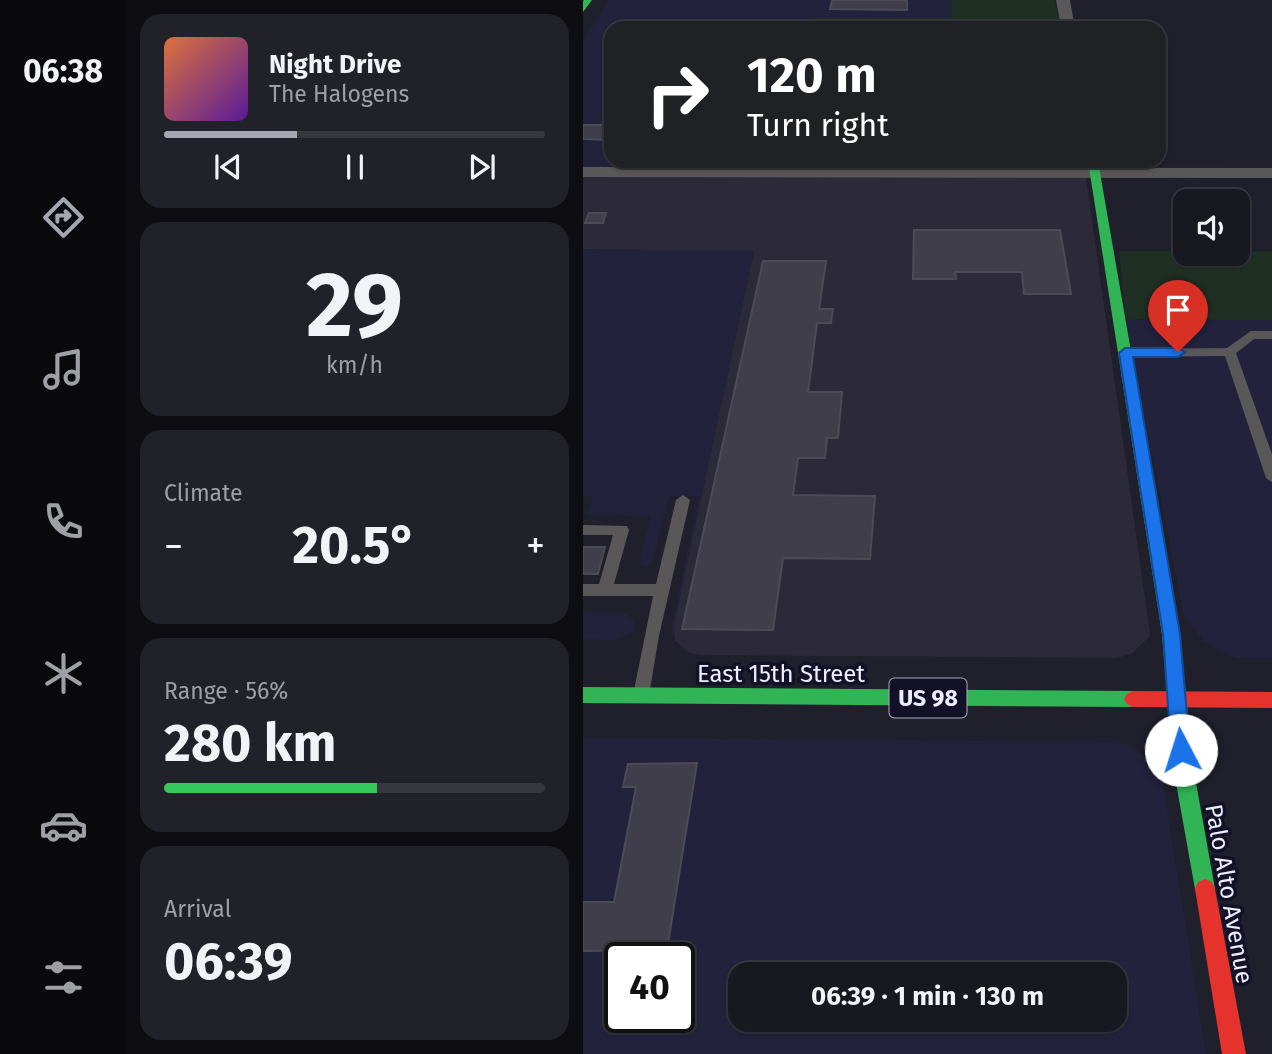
<!DOCTYPE html>
<meta charset="utf-8">
<style>
:root{--surface:#181821;--page:#21212a;--text:#f1f3f6;--muted:#9fa0a5;--line:#36373f;--accent:#a5a6b4}
body{margin:0;font-family:"Fira Sans",sans-serif;background:var(--page);color:var(--text);height:100vh;display:flex;flex-direction:column;font-size:26px;white-space:nowrap}
*{box-sizing:border-box;margin:0}
p{font-size:23px;color:var(--muted)}
.icon{flex:none;width:38px;height:38px;fill:none;stroke:currentColor;stroke-width:2;stroke-linecap:round;stroke-linejoin:round}
.map{position:relative;flex:1;overflow:hidden}
.panel{display:flex;flex-direction:column;gap:14px;padding:14px;background:#0d0d12;width:457px}
.panel>*{flex:none}
.guide{position:absolute;left:21px;top:21px;width:562px;height:147px;border-radius:21px;box-shadow:0 2px 5px #0004,0 0 0 2px var(--line);background:#202124;color:#fff;overflow:hidden}
.buttons{position:absolute;left:590px;top:189px;display:grid;gap:14px}
.buttons a{display:grid;place-items:center;width:77px;height:77px;border-radius:14px;background:var(--surface);box-shadow:0 2px 5px #0004,0 0 0 2px var(--line);font-size:35px}
.speed{position:absolute;left:21px;top:942px;display:flex;gap:14px;font-size:35px;font-weight:700;text-align:center}
.speed>*{display:grid;place-content:center;width:91px;height:91px;border-radius:50%;background:var(--surface);box-shadow:0 2px 5px #0004,0 0 0 2px var(--line);line-height:1}
.speed .limit{border:4px solid #111;border-radius:10px;background:#fff;color:#111}
.pin{position:absolute;display:grid;place-items:center;width:60px;height:60px;color:#fff;margin:-72px -30px;border-radius:50% 50% 50% 0;rotate:-45deg;box-shadow:0 0 7px #0007}
.pin .icon{rotate:45deg}
.me{position:absolute;width:77px;margin:-38px;rotate:355deg;stroke-linejoin:round;filter:drop-shadow(0 0 5px #0008)}
.turn{display:flex;align-items:center;gap:24px;height:147px;padding:0 28px;font-size:32px}
.turn .icon{width:91px;height:91px;stroke-width:2.5}
.turn b{display:block;font-size:49px;line-height:60px}
.big{font-size:52px;font-weight:700;line-height:1.1}
.panel .widget{flex:1;display:flex;flex-direction:column;justify-content:center;gap:10px;min-width:0;padding:0 24px;border-radius:21px;background:var(--page)}
.panel .dial{align-items:center;gap:0}
.dial b{font-size:91px;line-height:1}
.song{display:flex;align-items:center;gap:21px}
.cover{width:84px;height:84px;border-radius:10px;background:linear-gradient(135deg,hsl(20 70% 55%),hsl(270 70% 35%))}
.played{height:7px;border-radius:4px;background:linear-gradient(90deg,var(--accent) 35%,var(--line) 35%)}
.keys{display:flex;justify-content:space-around;direction:ltr}
.heat{display:flex;justify-content:space-between;align-items:center;font-size:38px;direction:ltr}
.charge{height:10px;border-radius:5px;background:linear-gradient(90deg,#34c759 56%,var(--line) 0)}
.trip{position:absolute;left:145px;top:962px;width:399px;height:70px;border-radius:21px;background:var(--surface);box-shadow:0 2px 5px #0004,0 0 0 2px var(--line);font-weight:700;line-height:70px;text-align:center}
main{display:flex;flex:1;min-height:0}
.menu{display:flex;flex-direction:column;width:126px;justify-content:space-around;align-items:center;background:#0a0a0d;color:var(--muted)}
.menu .icon{width:49px;height:49px}
.menu .selected{color:var(--accent)}
.menu b{font-size:32px;color:var(--text)}
.map>svg:first-child{display:block}
.built{fill:#23223d;fill-rule:evenodd}
.industrial{fill:#2c2a39}
.green{fill:#202f23}
.building{fill:#3f3e4a;stroke:#4b4b56;stroke-width:2}
.lines{fill:none;stroke-linecap:round;stroke-linejoin:round}
.lane{fill:#5a5759;fill-rule:evenodd}
.street{fill:#5a5759;fill-rule:evenodd}
.fast{fill:#30b455;fill-rule:evenodd}
.jam{fill:#e5322d;fill-rule:evenodd}
.route{fill:#1a73e8;stroke:#114b97;stroke-width:2}
.labels{text-anchor:middle;dominant-baseline:central;stroke-width:7;stroke-linejoin:round;paint-order:stroke}
.shield{fill:#121128;stroke:#abacbe;stroke-width:2}
.shield-label{font-size:23px;font-weight:bold;fill:#edeefe}
.street-label{font-size:24px;fill:#edeefe;stroke:#121128}
</style>
<main>
<nav class="menu">
<b>06:38</b>
<svg class="icon selected" aria-label="directions" viewBox="0 0 24 24"><path d="M12 3l9 9-9 9-9-9zM9 14v-3h6M13 9l2 2-2 2"/></svg>
<svg class="icon" aria-label="music" viewBox="0 0 24 24"><path d="M9 18V5l10-2v13"/><circle cx="6" cy="18" r="3"/><circle cx="16" cy="16" r="3"/></svg>
<svg class="icon" aria-label="phone" viewBox="0 0 24 24"><path d="M5 4h4l2 5-3 2q2 4 5 5l2-3 5 2v4C11 20 4 13 5 4z"/></svg>
<svg class="icon" aria-label="climate" viewBox="0 0 24 24"><path d="M12 3v18M4 7l16 10M4 17L20 7"/></svg>
<svg class="icon" aria-label="car" viewBox="0 0 24 24"><path d="M5 17H2v-5l4-1 3-4h7l3 4 3 1v5h-3M9 17h6M6 11h13"/><circle cx="7" cy="17" r="2"/><circle cx="17" cy="17" r="2"/></svg>
<svg class="icon" aria-label="filters" viewBox="0 0 24 24"><path d="M4 7h16M4 17h16"/><circle cx="9" cy="7" r="2"/><circle cx="15" cy="17" r="2"/></svg>
</nav>
<section class="panel">
<div class="widget">
<div class="song"><i class="cover"></i><div><b>Night Drive</b><p>The Halogens</p></div></div>
<div class="played"></div>
<div class="keys"><svg class="icon" aria-label="previous" viewBox="0 0 24 24"><path d="M18 5L8 12l10 7zM5 5v14"/></svg><svg class="icon" aria-label="pause" viewBox="0 0 24 24"><path d="M8 5v14M16 5v14"/></svg><svg class="icon" aria-label="next" viewBox="0 0 24 24"><path d="M6 5l10 7-10 7zM19 5v14"/></svg></div>
</div>
<div class="widget dial"><b>29</b><p>km/h</p></div>
<div class="widget"><p>Climate</p>
<div class="heat"><a>−</a><b class="big">20.5°</b><a>+</a></div>
</div>
<div class="widget"><p>Range · 56%</p><b class="big">280 km</b><div class="charge"></div></div>
<div class="widget"><p>Arrival</p><b class="big">06:39</b></div>
</section>
<div class="map">
<svg width="690" height="1054" viewBox="0 0 690 1054">
<rect width="100%" height="100%" fill="#20202c"/>
<path class="built" d="M26 0H369V18H229L227 28H28V161H201L200 169 0 167V42Z
M0 249 171 250 91 625 92 640 88 629 116 497 86 496 69 561 64 566 58 565 57 560 68 516 4 515 10 496H0Z
M543 319 689 320V658H655L639 653 621 641 601 616Z
M0 612 43 614 50 619 52 629 45 635 30 640 0 639Z
M0 738 531 742 546 745 566 759 580 785 623 1054H0ZM37 957H96V1017H37ZM158 975H532V1020H158Z"/>
<path class="industrial" d="M0 177H503L567 634 565 638 548 654 533 658 118 655 107 653 99 647 92 640 91 625 171 251 0 249Z"/>
<path class="green" d="M369 0H472L477 28H227L229 18H369Z
M536 251H602V254L689 251V320L543 319Z"/>
<path class="building" d="M249 0H324V10L247 9Z
M0 125H28V140L0 139Z
M6 213H23L20 223H2Z
M331 230H477L488 294H441L439 272H372L373 279H330Z
M180 261H243L236 309H250L248 323H234L225 392H259L255 438H244L242 458H215L210 495 292 496 287 559 200 558 190 630 99 629Z
M0 547H22L15 574H0Z
M114 763 84 950 0 951V902H31L53 787H40L45 764Z"/>
<g class="lines">
<path class="lane" d="M668 331H690V339H671L653 353 690 457V483L683 478 642 356 542 357 536 353 542 349 644 348Z
M100 495 107 500 76 636 66 695 64 700 58 702 52 700 50 695 70 596H0V584H16L30 535H0V525L44 526 46 530 31 584H73L93 500Z"/>
<path class="street" d="M473 0H487L492 28H478Z
M0 167 690 168V178L0 177Z"/>
<path class="fast" d="M1 0H9L0 12V1Z
M505 161H515L597 634 610 766 632 889 629 896 622 899 615 896 612 889 590 766 579 634Z
M0 687 550 691 556 694 559 699 556 704 550 707 0 703Z"/>
<path class="jam" d="M550 691 690 692V708L550 707 544 704 541 699 544 694Z
M622 879 629 882 632 889 663 1054H639L612 889 615 882Z"/>
</g>
<path class="route" d="M542 348H595L602 352 595 357H550L597 634 607 750 605 756 598 759 591 756 588 750 580 634 536 353Z"/>
<g class="labels">
<rect class="shield" x="306.5" y="678.5" width="77" height="39" rx="5"/>
<g class="shield-label">
<text x="345" y="698">US 98</text>
</g>
<g class="street-label">
<text x="198" y="674">East 15th Street</text>
<text transform="translate(646 894) rotate(80)">Palo Alto Avenue</text>
</g>
</g>
</svg>
<div class="buttons">
<a><svg class="icon" aria-label="sound" viewBox="0 0 24 24"><path d="M4 9h4l5-4v14l-5-4H4zM17 9q2 3 0 6"/></svg></a>
</div>
<div class="speed"><div class="limit">40</div></div>
<div class="pin" style="left:595px;top:352px;background:#d93025"><svg class="icon" aria-label="arrive" viewBox="0 0 24 24"><path d="M6 21V4h12l-3 4 3 4H6"/></svg></div>
<svg class="me" style="left:598px;top:750px" viewBox="-20 -20 40 40"><circle r="19" fill="#fff"/><path d="M0-13L10 11 0 6-10 11z" fill="#1a73e8"/></svg>
<div class="trip">06:39 · 1 min · 130 m</div>
<div class="guide">
<div class="turn"><svg class="icon" aria-label="right" viewBox="0 0 24 24"><path d="M7 20v-9h11M14 6l5 5-5 5"/></svg><div><b>120 m</b>Turn right</div></div>
</div>
</div>
</main>
